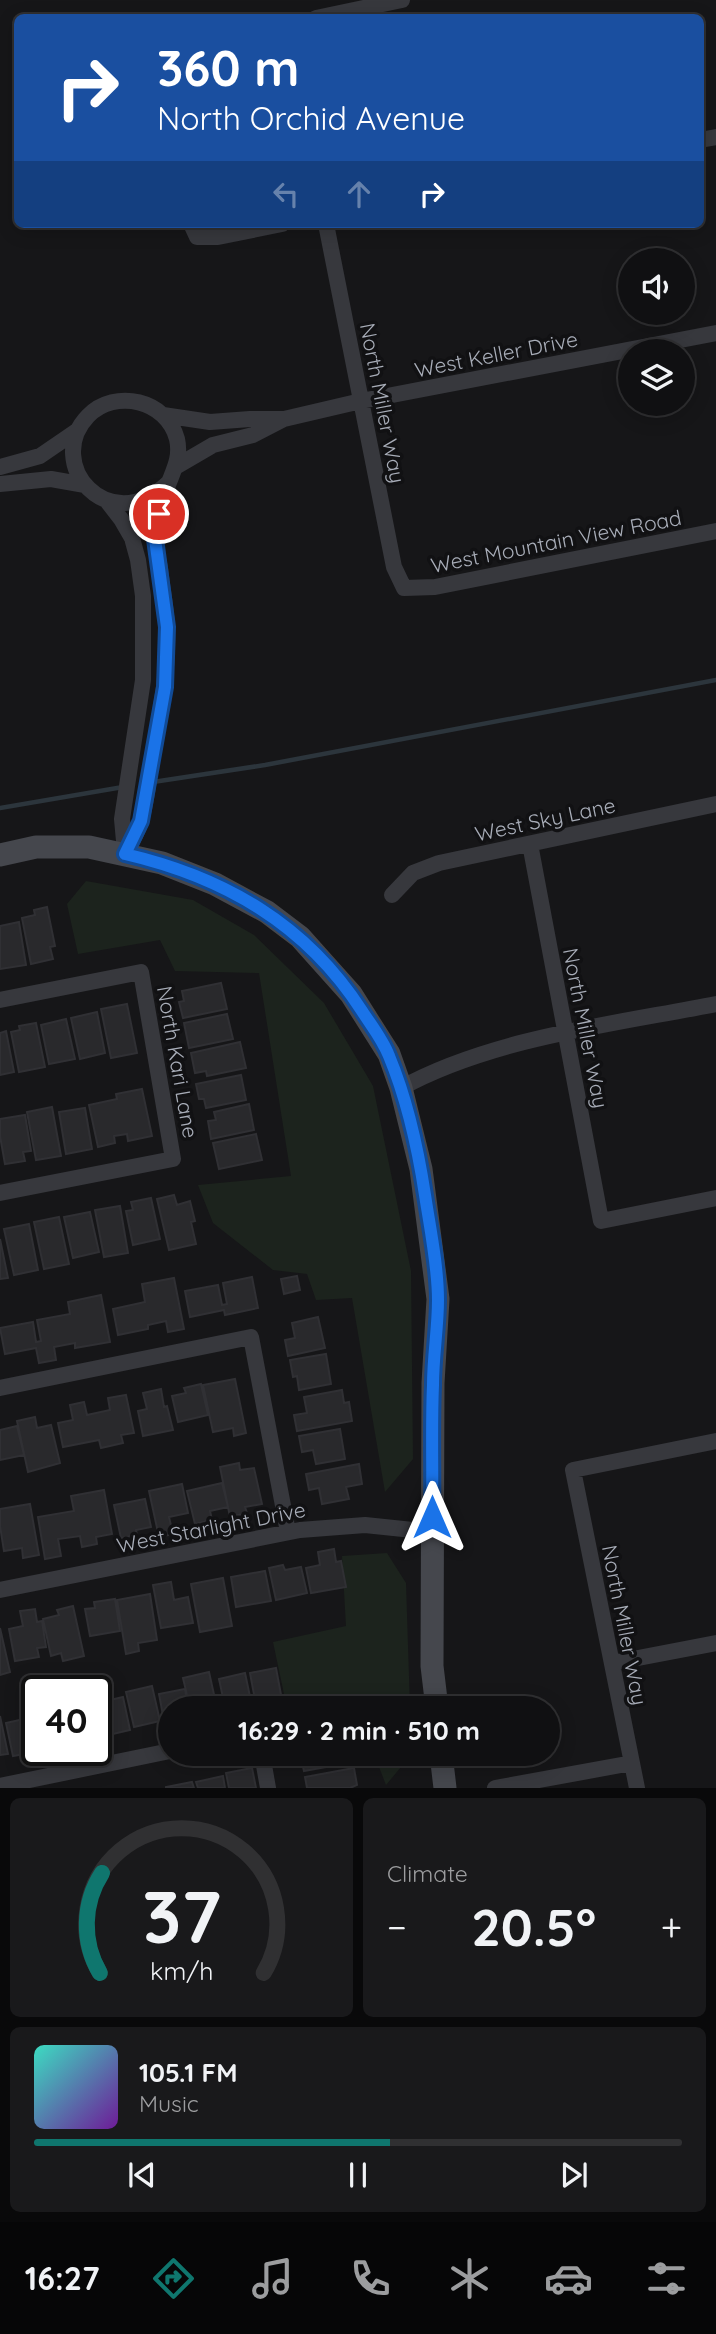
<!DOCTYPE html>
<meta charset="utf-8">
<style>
:root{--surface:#101012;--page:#19191b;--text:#f1f3f6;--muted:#9c9d9f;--line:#303032;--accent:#0f766e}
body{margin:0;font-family:Quicksand,sans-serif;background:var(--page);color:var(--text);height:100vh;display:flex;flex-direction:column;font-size:26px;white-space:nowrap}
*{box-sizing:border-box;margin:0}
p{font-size:23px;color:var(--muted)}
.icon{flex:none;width:38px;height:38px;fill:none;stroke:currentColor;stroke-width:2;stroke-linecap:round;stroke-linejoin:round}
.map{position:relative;height:1788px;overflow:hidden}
.panel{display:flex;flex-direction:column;gap:10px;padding:10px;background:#09090a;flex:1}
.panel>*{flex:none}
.banner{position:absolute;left:14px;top:14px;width:690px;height:214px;border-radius:10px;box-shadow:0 4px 18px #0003,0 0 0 2px var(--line);background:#1a4fa0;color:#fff;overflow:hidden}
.tools{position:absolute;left:618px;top:248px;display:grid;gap:14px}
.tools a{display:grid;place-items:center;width:77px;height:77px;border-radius:50%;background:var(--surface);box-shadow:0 4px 18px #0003,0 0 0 2px var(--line);font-size:35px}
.speed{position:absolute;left:21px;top:1675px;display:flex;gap:14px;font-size:35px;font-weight:700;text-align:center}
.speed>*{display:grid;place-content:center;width:91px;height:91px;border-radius:50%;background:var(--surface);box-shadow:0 4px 18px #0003,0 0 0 2px var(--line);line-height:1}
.speed .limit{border:4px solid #111;border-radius:10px;background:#fff;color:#111}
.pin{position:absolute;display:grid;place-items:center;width:60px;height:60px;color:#fff;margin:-30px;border:4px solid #fff;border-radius:50%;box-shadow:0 2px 7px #0007}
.me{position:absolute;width:77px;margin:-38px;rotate:0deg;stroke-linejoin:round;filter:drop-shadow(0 0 5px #0008)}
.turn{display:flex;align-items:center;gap:24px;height:147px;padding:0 28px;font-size:32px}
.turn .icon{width:91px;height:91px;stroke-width:2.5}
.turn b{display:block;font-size:49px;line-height:60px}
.lanes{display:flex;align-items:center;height:66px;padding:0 28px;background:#0003;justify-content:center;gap:35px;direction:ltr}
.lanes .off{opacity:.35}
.big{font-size:52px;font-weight:800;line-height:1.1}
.panel .widget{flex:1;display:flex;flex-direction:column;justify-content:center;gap:10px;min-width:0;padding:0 24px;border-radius:10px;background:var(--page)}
.panel .dial{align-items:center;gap:0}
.dial svg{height:182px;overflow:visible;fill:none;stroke:var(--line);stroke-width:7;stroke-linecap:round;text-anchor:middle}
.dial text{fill:var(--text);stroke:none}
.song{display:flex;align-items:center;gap:21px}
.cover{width:84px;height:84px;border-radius:10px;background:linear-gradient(135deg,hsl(170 70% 55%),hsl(280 70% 35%))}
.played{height:7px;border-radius:4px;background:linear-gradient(90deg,var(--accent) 55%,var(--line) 55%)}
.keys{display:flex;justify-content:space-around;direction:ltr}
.heat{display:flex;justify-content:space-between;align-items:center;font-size:38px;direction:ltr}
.panel .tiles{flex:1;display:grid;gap:10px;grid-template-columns:1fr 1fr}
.widget:last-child{grid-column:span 2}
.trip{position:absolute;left:158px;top:1696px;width:402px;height:70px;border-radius:35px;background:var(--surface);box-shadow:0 4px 18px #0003,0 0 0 2px var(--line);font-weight:800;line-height:70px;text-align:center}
.tabs{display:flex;height:112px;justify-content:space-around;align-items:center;background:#060607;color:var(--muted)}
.tabs .icon{width:49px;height:49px}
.tabs .current{color:var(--accent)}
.tabs b{font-size:32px;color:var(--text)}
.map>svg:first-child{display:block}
.green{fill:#1c231d}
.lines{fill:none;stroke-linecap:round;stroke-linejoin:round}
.stream{stroke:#2c353c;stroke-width:4.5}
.building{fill:#29292c;stroke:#303034;stroke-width:2}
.street{stroke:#37383d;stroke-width:16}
.secondary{stroke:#45474d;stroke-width:23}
.route-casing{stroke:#114b97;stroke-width:18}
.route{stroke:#1a73e8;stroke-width:12}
.labels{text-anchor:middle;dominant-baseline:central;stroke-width:7;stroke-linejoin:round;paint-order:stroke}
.street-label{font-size:21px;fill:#a8adb8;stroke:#111113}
</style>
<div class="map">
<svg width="716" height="1788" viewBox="0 0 716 1788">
<rect width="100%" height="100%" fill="#161618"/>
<path class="green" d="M86 881 193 900 254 935 324 1003 373 1086 411 1271 413 1459 385 1492 352 1298 316 1300 307 1274 273 1270 213 1223 198 1185 291 1176 259 973 175 971 160 940 78 954 67 904Z
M387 1553 406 1583 410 1708H287L273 1642 346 1626 342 1556Z
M374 1754H411V1755L386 1785Z"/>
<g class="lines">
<path class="stream" d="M153 782 265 765 716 680
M0 808 123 787"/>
</g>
<path class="building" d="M47 907 55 946 50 947 53 959 31 964 22 918 35 915 34 910Z
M19 922 26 965 0 969V926Z
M221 983 227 1009 183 1018 179 1002 184 1001 182 991Z
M127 1004 137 1053 111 1058 101 1009Z
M97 1012 105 1053 80 1059 71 1018Z
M227 1014 233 1039 189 1048 184 1023Z
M66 1019 75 1059 49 1064 41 1025Z
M36 1023 45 1067 19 1072 11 1032 20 1030 19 1026Z
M6 1031 14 1072 0 1075V1033Z
M240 1042 246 1068 207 1076 206 1071 195 1073 191 1053Z
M241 1075 246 1100 206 1108 204 1099H199L196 1084Z
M142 1089 152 1136 128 1141 127 1134 114 1136 115 1143 98 1147 89 1105 117 1099 116 1094Z
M249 1104 254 1130 211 1139 208 1121 216 1120 214 1112Z
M52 1107 61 1156 36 1160 27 1112Z
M85 1108 92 1149 66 1154 59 1112Z
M25 1115 31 1151 23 1152 25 1161 5 1164 0 1136V1119Z
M256 1134 262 1160 219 1169 213 1143Z
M174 1195 177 1205 190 1201 195 1221 191 1222 196 1244 169 1250 157 1199Z
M151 1198 160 1239 133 1245 126 1211 133 1210 131 1202Z
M120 1206 128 1253 104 1257 95 1210Z
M90 1212 99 1252 73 1258 64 1217Z
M59 1217 69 1264 44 1269 34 1222Z
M29 1224 38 1270 14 1275 4 1229Z
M0 1239 8 1278 0 1279Z
M297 1276 300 1290 284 1294 281 1279Z
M252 1277 258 1308 225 1315 224 1310 190 1317 185 1291 218 1285 222 1305 227 1304 223 1283Z
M174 1278 184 1329 168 1332 166 1321 148 1325V1329L118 1335 113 1309 145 1302 142 1284Z
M101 1295 110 1342 75 1348V1343L54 1347 56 1360 39 1363 36 1348 5 1354 0 1328 33 1322 36 1342 41 1341 37 1320 70 1314 68 1302Z
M318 1317 325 1348 288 1356 285 1340 295 1338 292 1323Z
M326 1354 331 1384 299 1390 297 1376 293 1377 290 1360Z
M235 1379 246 1433 234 1436 233 1428 213 1432 203 1385Z
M201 1384 208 1415 178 1422 172 1396 186 1393 184 1388Z
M161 1389 164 1407 167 1406 173 1430 143 1436 138 1411 147 1409 143 1393Z
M342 1390 344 1403 349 1402 352 1421 297 1431 294 1415 307 1413 304 1397Z
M126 1395 134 1433 121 1435 123 1443 101 1448 99 1440 63 1447 58 1423 73 1420 70 1405 84 1402 87 1415 110 1410 108 1398Z
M35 1417 37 1428 51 1425 60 1463 28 1472 17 1421Z
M17 1426 24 1455 0 1460V1430Z
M340 1429 345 1459 316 1464 313 1450 302 1452 299 1436Z
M239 1463 240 1470 254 1468 262 1504 245 1507 247 1513 230 1517 220 1467Z
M359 1464 362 1484 346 1487 349 1499 322 1504 319 1488 309 1490 306 1474Z
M222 1483 228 1507 210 1511 212 1520 195 1524 187 1491Z
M182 1484 188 1513 169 1517 173 1534 159 1537 149 1491Z
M104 1490 112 1534 96 1537 97 1544 82 1547 80 1536 58 1539 61 1556 45 1559 38 1517 74 1511 71 1496Z
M145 1499 151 1527 136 1530 137 1535 121 1538 114 1505Z
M30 1504 39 1555 23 1558 22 1548 4 1551 0 1526V1509Z
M334 1549 336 1562 341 1561 346 1587 311 1593 306 1568 320 1565 318 1552Z
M283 1565 285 1570 301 1567 307 1593 276 1600 269 1568Z
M265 1571 271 1601 236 1607 231 1577Z
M223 1578 232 1626 200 1632 191 1584Z
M171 1582 174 1600 188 1597 193 1623 161 1628 153 1585Z
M150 1594 157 1640 138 1643 139 1651 126 1654 117 1600Z
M115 1599 120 1631 90 1636 85 1609 95 1608 94 1602Z
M73 1606 84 1656 63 1661 61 1653 51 1656 43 1619 59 1615 57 1610Z
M35 1609 37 1622 42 1621 46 1647 37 1648 39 1657 15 1661 9 1629 23 1626 20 1611Z
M0 1628 10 1672 0 1675Z
M276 1668 282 1700 256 1705 250 1673Z
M209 1672 217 1708H190L183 1678Z
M245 1673 252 1706 241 1708H235L234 1705 225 1707 219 1679Z
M152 1686 160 1721 134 1727 126 1692Z
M185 1689 188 1708H170V1725L165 1726 159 1694Z
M123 1697 130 1730 104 1736 97 1703Z
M0 1716 8 1754 0 1755Z
M33 1717 37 1747 29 1749 30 1753 13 1756 6 1723Z
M300 1754H347L348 1763 304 1771Z
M252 1768 256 1788H229L226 1773Z
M354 1768 357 1785 350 1788H307L305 1777Z
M223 1776 225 1788H198L196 1782Z
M192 1782 194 1788H166V1787Z"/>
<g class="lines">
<path class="street" d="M316 18 402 0
M700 140 716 137
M191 224 197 237H218L282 224
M326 224 394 567 404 588 435 587 716 531
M163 415 210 422 250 419H282
M177 466 213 445 253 435 284 419 361 401 716 333
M0 467 40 456 78 430
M0 484 51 479 85 485
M107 501 121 519 132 538 138 560 143 596V680L122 819 125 852
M530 844 601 1221 716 1198
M126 854C131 843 138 832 141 821 147 800 149 778 152 758 160 714 169 670 167 626 166 607 162 587 160 568 158 558 155 547 156 536 157 519 161 501 168 485 174 469 181 457 177 439 167 400 115 388 88 416 43 463 108 540 168 483
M392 895 413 873 439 863 716 804
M0 1000 141 972 173 1159 0 1193
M401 1088C492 1038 614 1024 716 1004
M0 1388 251 1337 288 1532
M0 1590 300 1530 365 1525 432 1532
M612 1663 716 1643
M262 1754 268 1788
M0 1786 170 1751
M495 1788 632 1763
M637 1788 573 1470 716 1441"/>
<path class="secondary" d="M0 855 36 847H89L162 863 215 884 267 912 300 937 351 994 389 1054 401 1088 421 1169 438 1299 433 1383 432 1666 437 1708
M441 1754 445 1788"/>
</g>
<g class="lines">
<g class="route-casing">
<path id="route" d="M159 514 155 539 167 627 165 687 141 821 125 854C224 877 306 924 362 1011 371 1025 383 1040 389 1056 407 1099 418 1149 425 1195 430 1228 438 1266 438 1300 438 1328 433 1356 433 1385 431 1429 433 1473 432 1517"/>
</g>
<use href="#route" class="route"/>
</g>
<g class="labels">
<g class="street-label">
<text transform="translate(496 354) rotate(-11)">West Keller Drive</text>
<text transform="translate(383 403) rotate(79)">North Miller Way</text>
<text transform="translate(556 541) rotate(-11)">West Mountain View Road</text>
<text transform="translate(545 819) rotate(-12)">West Sky Lane</text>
<text transform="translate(586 1028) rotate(79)">North Miller Way</text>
<text transform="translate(178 1062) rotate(80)">North Kari Lane</text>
<text transform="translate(211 1527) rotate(-11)">West Starlight Drive</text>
<text transform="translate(625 1625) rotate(79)">North Miller Way</text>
</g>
</g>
</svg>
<div class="tools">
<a><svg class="icon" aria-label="sound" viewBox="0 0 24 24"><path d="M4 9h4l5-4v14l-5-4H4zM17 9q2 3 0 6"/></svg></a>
<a><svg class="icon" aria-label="layers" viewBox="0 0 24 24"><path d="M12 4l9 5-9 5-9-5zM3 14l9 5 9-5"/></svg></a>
</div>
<div class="speed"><div class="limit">40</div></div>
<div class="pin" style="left:159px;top:514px;background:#d93025"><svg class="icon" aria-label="arrive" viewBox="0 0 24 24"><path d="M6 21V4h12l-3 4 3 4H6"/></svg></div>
<svg class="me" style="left:432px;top:1517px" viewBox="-20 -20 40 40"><path d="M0-17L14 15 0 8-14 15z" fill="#1a73e8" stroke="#fff" stroke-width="4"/></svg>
<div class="trip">16:29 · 2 min · 510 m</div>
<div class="banner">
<div class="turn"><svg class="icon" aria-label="right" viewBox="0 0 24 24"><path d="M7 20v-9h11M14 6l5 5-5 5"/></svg><div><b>360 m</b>North Orchid Avenue</div></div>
<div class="lanes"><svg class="icon off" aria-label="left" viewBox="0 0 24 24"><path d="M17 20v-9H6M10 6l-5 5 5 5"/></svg><svg class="icon off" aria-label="ahead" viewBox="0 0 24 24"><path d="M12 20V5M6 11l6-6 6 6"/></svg><svg class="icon" aria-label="right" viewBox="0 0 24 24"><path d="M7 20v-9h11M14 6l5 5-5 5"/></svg></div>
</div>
</div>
<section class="panel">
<div class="tiles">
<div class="widget dial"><svg viewBox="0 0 100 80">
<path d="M14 69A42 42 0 1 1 86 69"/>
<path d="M14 69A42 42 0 0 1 15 25" stroke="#0f766e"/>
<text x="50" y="56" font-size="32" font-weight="700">37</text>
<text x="50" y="72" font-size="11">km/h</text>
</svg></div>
<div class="widget"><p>Climate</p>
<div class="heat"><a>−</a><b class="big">20.5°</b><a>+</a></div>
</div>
<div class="widget">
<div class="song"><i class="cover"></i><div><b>105.1 FM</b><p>Music</p></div></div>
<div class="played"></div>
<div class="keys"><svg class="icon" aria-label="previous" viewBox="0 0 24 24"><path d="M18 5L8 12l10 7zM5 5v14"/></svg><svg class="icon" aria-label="pause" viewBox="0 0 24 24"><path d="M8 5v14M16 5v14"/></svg><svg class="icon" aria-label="next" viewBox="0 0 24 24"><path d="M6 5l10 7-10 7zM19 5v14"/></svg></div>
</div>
</div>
</section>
<nav class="tabs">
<b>16:27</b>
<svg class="icon current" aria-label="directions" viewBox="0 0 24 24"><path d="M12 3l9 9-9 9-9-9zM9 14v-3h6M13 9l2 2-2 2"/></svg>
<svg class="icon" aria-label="music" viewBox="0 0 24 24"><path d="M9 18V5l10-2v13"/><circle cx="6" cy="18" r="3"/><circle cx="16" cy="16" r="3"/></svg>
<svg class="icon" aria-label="phone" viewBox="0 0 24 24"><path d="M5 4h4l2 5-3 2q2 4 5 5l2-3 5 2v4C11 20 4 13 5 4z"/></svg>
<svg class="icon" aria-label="climate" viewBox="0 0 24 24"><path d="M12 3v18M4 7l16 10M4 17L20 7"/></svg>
<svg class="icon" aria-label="car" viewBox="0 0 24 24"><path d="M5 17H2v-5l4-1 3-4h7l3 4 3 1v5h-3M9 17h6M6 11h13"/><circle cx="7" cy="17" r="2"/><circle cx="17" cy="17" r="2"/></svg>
<svg class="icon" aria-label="filters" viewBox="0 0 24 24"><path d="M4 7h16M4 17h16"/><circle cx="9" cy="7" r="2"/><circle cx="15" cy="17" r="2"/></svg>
</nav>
